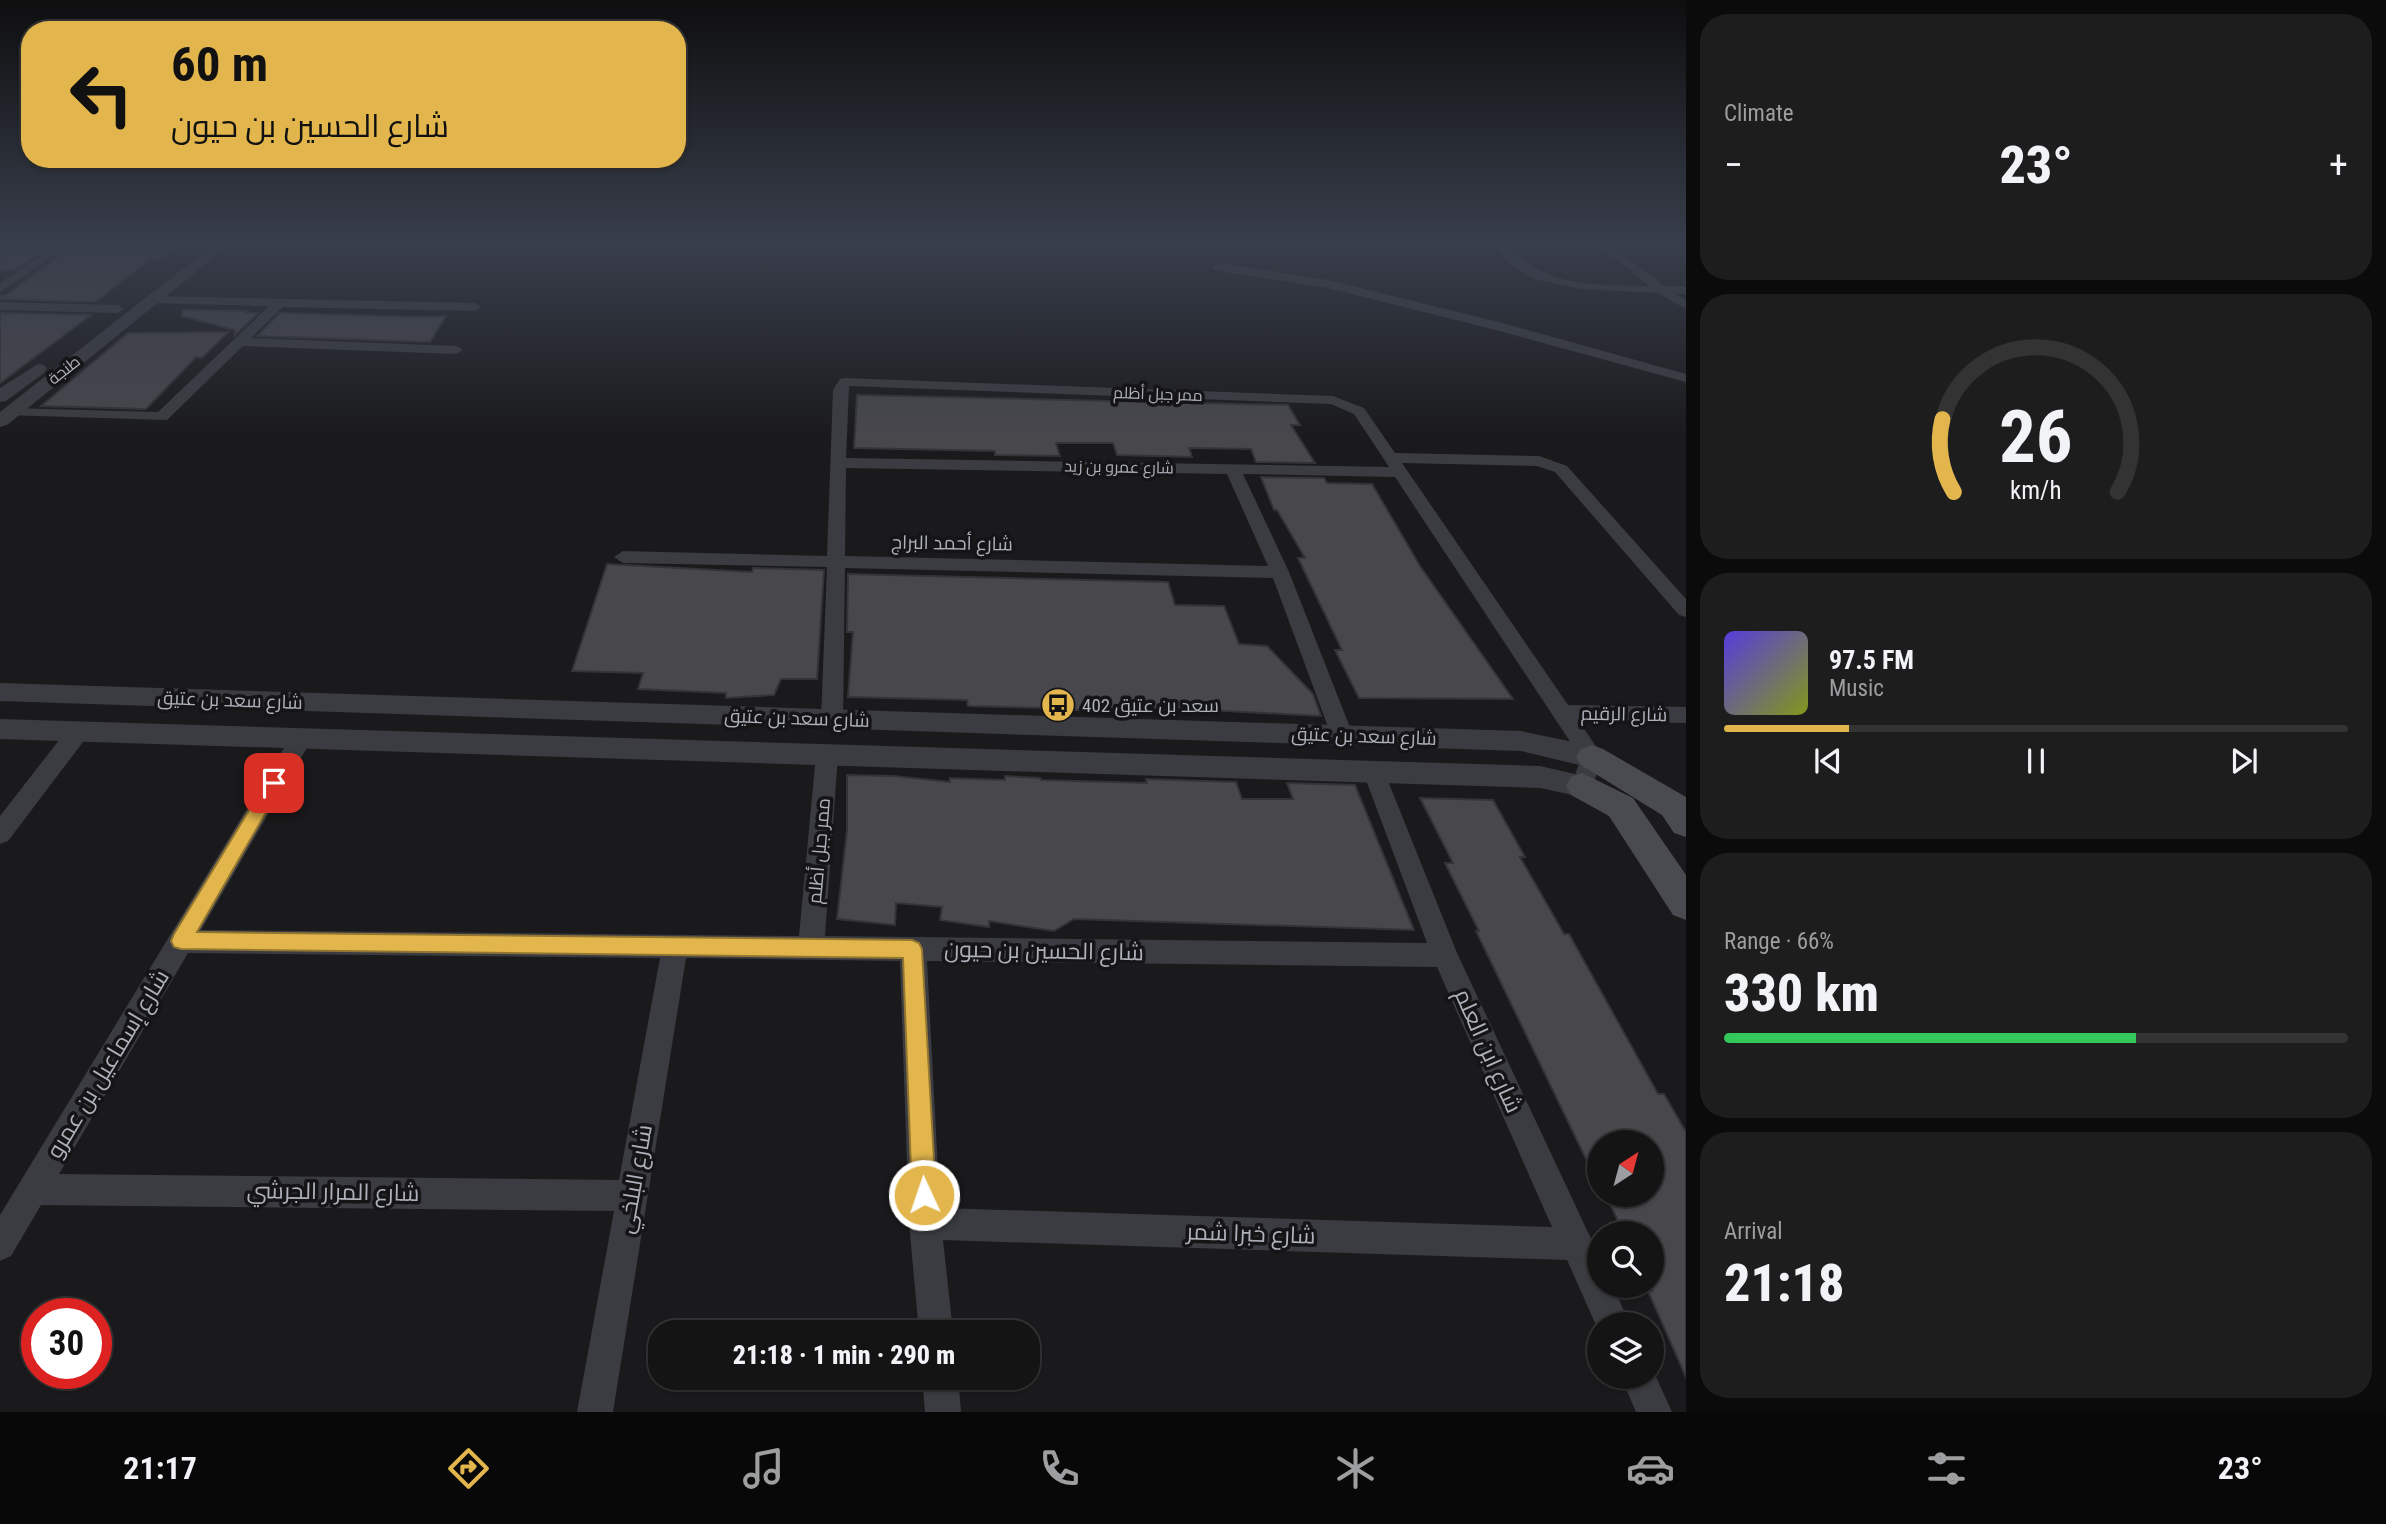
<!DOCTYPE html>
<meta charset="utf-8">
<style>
:root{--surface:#141415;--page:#1d1d1e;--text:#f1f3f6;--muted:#9d9ea0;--line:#333334;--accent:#e2b64c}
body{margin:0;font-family:"Roboto Condensed",Cairo,sans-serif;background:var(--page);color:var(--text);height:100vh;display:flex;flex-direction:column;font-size:26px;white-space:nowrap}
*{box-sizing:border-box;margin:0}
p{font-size:23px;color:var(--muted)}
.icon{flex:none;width:38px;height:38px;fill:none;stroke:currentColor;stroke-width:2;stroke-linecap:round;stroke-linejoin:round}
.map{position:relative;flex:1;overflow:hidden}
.side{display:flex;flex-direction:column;gap:14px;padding:14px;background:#0b0b0c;width:700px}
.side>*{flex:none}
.guide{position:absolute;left:21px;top:21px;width:665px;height:147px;border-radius:28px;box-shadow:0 2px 5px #0004,0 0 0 2px var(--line);background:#e2b64c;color:#111;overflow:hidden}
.needle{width:46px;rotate:36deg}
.controls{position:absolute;left:1587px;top:1130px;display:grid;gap:14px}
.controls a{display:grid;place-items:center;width:77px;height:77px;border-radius:50%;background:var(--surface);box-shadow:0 2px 5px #0004,0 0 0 2px var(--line);font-size:35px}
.speed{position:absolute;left:21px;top:1298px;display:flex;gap:14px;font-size:35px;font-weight:700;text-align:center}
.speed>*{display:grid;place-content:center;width:91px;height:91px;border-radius:50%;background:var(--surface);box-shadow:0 2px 5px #0004,0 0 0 2px var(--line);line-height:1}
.speed .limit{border:10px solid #d22;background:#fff;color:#111}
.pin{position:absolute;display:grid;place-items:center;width:60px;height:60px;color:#fff;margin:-30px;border-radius:14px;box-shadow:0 4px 10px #0006}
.me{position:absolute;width:77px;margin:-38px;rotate:357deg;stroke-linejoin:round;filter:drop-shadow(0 0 5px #0008)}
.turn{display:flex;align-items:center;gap:24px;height:147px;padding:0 35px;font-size:32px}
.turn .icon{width:91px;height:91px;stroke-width:2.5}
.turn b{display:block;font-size:49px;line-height:60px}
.big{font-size:52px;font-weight:800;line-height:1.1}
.side .widget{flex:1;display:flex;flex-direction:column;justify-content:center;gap:10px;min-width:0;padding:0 24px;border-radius:28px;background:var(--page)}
.side .dial{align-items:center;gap:0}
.dial svg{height:182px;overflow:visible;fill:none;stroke:var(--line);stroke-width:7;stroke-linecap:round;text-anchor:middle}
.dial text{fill:var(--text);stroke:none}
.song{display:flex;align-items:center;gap:21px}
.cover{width:84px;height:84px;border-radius:10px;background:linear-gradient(135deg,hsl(250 70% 55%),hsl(70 70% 35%))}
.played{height:7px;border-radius:4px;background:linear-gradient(90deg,var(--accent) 20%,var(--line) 20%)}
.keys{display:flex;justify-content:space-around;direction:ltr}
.heat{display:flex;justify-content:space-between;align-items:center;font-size:38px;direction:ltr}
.charge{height:10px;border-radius:5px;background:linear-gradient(90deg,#34c759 66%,var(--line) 0)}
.trip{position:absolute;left:648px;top:1320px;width:392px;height:70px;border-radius:28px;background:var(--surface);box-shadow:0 2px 5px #0004,0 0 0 2px var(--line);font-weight:800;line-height:70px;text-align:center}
.tab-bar{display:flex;height:112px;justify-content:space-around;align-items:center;background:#080808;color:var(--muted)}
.tab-bar .icon{width:49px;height:49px}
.tab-bar .on{color:var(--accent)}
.tab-bar b{font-size:32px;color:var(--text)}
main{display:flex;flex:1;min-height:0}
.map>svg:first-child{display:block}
.building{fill:#47474c;stroke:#343438;stroke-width:2}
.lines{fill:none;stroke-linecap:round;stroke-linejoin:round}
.minor{fill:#3b3c41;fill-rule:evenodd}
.tertiary{fill:#3b3c41;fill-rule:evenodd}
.secondary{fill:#4a4b50;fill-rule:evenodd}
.route{fill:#e2b64c;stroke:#937631;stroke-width:2}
.labels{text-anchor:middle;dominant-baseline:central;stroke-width:7;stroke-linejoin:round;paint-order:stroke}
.far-street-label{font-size:16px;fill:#aeb1ba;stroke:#151517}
.street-label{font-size:19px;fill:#aeb1ba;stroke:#151517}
.poi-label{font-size:19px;fill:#aeb1ba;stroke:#151517;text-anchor:start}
.near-street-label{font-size:23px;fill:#aeb1ba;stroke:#151517}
</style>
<main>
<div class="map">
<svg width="1686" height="1412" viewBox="0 0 1686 1412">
<rect width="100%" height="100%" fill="#1a1a1c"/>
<path class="building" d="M0 241H58L14 270H0Z
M79 241 140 242 183 241 161 259H150L95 302 0 299V296H5Z
M183 310 248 311 246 313H258L234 336 235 330 182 316Z
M0 313 91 315 0 383Z
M280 313 422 317 446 316 430 342 257 336Z
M228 332 202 358 196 357 146 409 41 406 128 333Z
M857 395 1288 405 1300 425H1291L1315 463 1256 462 1251 449 1189 448 1192 457 1117 455 1113 443H1056L1060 456 995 455V451L854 448Z
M1261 477 1324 478 1327 483 1372 484 1420 566 1513 699 1359 698 1335 650H1342L1298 558H1305L1277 510H1274Z
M607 564 752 572 753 568 824 570 817 679H781L774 695 726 698V693L638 689 643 673 572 671Z
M848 574 1168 582 1175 605 1224 606 1239 644 1267 646 1313 694 1321 716 1207 710H1049L1048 708 968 706 967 700 848 697 853 632H847Z
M847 775 894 776 950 782V778L1005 780V776L1040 778 1041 780 1147 783 1146 779 1236 782 1242 799H1293L1287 783 1355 785 1414 930 1074 919 1054 931 989 921V927L940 920 942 907 896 903 895 925 837 919 847 830Z
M1420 798 1493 800 1525 857H1520L1564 934H1569L1658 1094H1664L1686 1132V1377L1648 1291H1652V1234H1624L1606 1195H1652V1143H1600V1188L1476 931H1479L1445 863H1453Z"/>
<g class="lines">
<path class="minor" d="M63 241H76L0 292V283Z
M1489 241H1501C1543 287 1590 285 1649 286L1595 241H1686V247H1614L1664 286H1686V294H1676L1686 300V309L1658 293 1580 289 1535 279 1514 268Z
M1218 263 1328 280 1506 324 1686 374V382L1496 330 1328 288 1214 270 1212 267Z
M153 296 475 303 481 307 475 311 283 307 251 338 456 346 463 350 456 354 243 346 167 420 6 415 4 412 6 409 11 408 158 412 269 306 149 303V297Z
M0 302 118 305 124 309 118 313 0 310Z
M845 378 1333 396 1364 408 1395 453 1539 456 1567 466 1686 599V617L1679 615 1555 472 1537 466 1402 463 1568 705 1686 707V723L1579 721 1603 757 1590 792 1582 795 1574 792 1571 786 1581 758 1395 477 1243 474 1289 572 1353 735 1350 741 1342 743 1334 741 1331 735 1273 578 845 568 843 719 840 725 832 727 824 725 821 719 827 567 623 563 614 557 623 551 827 556 833 390 840 379ZM849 386 1331 404 1354 414 1389 467 846 458ZM846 468 1227 474 1268 566 845 556Z
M78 724 86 726 89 732 86 738 8 841 0 844V816L70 726Z
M301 731 309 733 312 739 201 930 799 936 816 755 819 749 827 747 835 749 838 755 825 936 1427 943 1363 772 1366 766 1374 763 1382 766 1457 953 1600 1258V1286H1613L1630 1325H1600V1334L1567 1260 943 1240 953 1332H919L909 1223 900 961 686 958 613 1412H577L614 1211 41 1205 11 1256 0 1261V1215L293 733ZM188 953 660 958 619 1180 59 1174ZM927 961 1437 967 1552 1227 940 1208Z
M1652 1368 1672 1412H1636L1621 1377H1652Z
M922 1377H958L961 1412H925Z"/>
<path class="tertiary" d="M218 241H234L7 425 0 427V412Z
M38 364 44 365 47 369 44 373 6 401 0 402V388Z
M0 683 1521 731 1592 746 1602 750 1606 757 1602 764 1592 768 1521 751 0 701Z
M0 719 1540 766 1592 778 1596 786 1592 794 1582 797 1540 788 0 739Z"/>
<path class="secondary" d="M1592 745 1603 749 1686 797V837L1674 833 1662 815 1581 765 1576 757 1581 749Z
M1582 773 1633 798 1686 875V920L1673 915 1609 816 1571 795 1566 786 1571 777Z"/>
</g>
<linearGradient id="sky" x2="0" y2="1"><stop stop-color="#0e0e0f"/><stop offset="0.55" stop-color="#383e4b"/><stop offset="1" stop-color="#383e4b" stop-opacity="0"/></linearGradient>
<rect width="1686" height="439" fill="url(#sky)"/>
<path class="route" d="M274 777 280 779 283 783 197 932 912 940 919 943 922 949 936 1195 933 1204 924 1207 916 1204 912 1195 903 958 181 949 174 947 171 941 174 934 268 779Z"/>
<defs>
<g id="bus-disc" transform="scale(1.75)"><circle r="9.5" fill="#e2b64c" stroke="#151517"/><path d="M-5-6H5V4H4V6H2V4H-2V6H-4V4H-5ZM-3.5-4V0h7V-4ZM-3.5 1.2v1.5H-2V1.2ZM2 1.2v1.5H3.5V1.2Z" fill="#111"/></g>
</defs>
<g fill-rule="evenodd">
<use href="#bus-disc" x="1058" y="705"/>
</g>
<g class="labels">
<g class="far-street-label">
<text transform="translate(64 370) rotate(-38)">طنجة</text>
<text transform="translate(1158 394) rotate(2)">ممر جبل أظلم</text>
<text transform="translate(1119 467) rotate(1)">شارع عمرو بن زيد</text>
</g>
<g class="street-label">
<text transform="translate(952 543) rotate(1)">شارع أحمد البراج</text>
<text transform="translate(230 700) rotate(2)">شارع سعد بن عتيق</text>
<text transform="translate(1624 714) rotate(1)">شارع الرقيم</text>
<text transform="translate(797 718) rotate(2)">شارع سعد بن عتيق</text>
<text transform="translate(1364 736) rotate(2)">شارع سعد بن عتيق</text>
<text transform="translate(819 851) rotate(-85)">ممر جبل أظلم</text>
</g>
<g class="poi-label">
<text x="1082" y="705">سعد بن عتيق 402</text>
</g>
<g class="near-street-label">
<text transform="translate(1044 951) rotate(1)">شارع الحسين بن حيون</text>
<text transform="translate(1488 1051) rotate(66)">شارع ابن العلم</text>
<text transform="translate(108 1064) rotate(-59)">شارع إسماعيل بن عمرو</text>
<text transform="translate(635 1179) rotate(-80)">شارع البلخي</text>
<text transform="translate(333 1192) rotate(1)">شارع المرار الجرشي</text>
<text transform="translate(1251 1234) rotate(2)">شارع خبرا شمر</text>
</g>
</g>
</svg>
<div class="controls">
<a><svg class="needle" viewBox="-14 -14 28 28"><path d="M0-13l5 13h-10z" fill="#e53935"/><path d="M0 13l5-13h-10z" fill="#9d9ea0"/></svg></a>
<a><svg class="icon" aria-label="search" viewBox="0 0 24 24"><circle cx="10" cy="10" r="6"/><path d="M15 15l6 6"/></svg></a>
<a><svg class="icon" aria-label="layers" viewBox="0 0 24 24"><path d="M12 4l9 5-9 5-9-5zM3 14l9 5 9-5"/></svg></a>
</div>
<div class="speed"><div class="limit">30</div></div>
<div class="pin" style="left:274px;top:783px;background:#d93025"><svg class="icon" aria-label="arrive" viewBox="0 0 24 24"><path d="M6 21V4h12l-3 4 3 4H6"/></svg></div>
<svg class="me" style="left:924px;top:1195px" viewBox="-20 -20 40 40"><circle r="17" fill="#e2b64c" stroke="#fff" stroke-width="3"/><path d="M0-11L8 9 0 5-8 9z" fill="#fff"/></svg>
<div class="trip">21:18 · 1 min · 290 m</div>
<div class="guide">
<div class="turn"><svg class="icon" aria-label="left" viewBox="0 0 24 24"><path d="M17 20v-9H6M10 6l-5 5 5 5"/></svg><div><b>60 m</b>شارع الحسين بن حيون</div></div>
</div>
</div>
<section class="side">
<div class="widget"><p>Climate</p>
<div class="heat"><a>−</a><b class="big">23°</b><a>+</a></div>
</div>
<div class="widget dial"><svg viewBox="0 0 100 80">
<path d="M14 69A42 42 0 1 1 86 69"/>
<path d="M14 69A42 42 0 0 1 9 37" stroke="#e2b64c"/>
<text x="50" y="56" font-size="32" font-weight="700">26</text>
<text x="50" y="72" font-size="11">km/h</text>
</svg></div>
<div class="widget">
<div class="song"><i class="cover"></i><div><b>97.5 FM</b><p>Music</p></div></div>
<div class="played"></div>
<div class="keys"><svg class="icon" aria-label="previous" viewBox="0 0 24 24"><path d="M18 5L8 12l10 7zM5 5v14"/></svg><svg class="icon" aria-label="pause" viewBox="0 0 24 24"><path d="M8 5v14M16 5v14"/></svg><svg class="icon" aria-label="next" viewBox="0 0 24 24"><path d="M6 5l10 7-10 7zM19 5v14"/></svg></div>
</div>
<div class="widget"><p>Range · 66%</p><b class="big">330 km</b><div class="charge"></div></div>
<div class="widget"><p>Arrival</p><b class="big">21:18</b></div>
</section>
</main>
<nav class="tab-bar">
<b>21:17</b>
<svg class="icon on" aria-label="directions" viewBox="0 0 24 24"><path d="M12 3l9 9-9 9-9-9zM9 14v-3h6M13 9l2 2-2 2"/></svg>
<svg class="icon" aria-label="music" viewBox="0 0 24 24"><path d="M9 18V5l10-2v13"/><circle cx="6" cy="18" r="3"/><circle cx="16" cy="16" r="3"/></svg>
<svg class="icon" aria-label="phone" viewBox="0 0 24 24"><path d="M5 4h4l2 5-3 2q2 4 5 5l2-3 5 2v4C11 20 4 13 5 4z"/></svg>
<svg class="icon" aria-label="climate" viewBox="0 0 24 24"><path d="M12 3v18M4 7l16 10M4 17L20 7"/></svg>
<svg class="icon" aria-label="car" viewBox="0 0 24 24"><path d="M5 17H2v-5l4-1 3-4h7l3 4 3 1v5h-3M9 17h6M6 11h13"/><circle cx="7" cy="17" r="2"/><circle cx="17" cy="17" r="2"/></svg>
<svg class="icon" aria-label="filters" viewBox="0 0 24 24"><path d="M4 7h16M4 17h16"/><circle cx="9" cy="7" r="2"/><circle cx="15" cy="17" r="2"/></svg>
<b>23°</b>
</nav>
